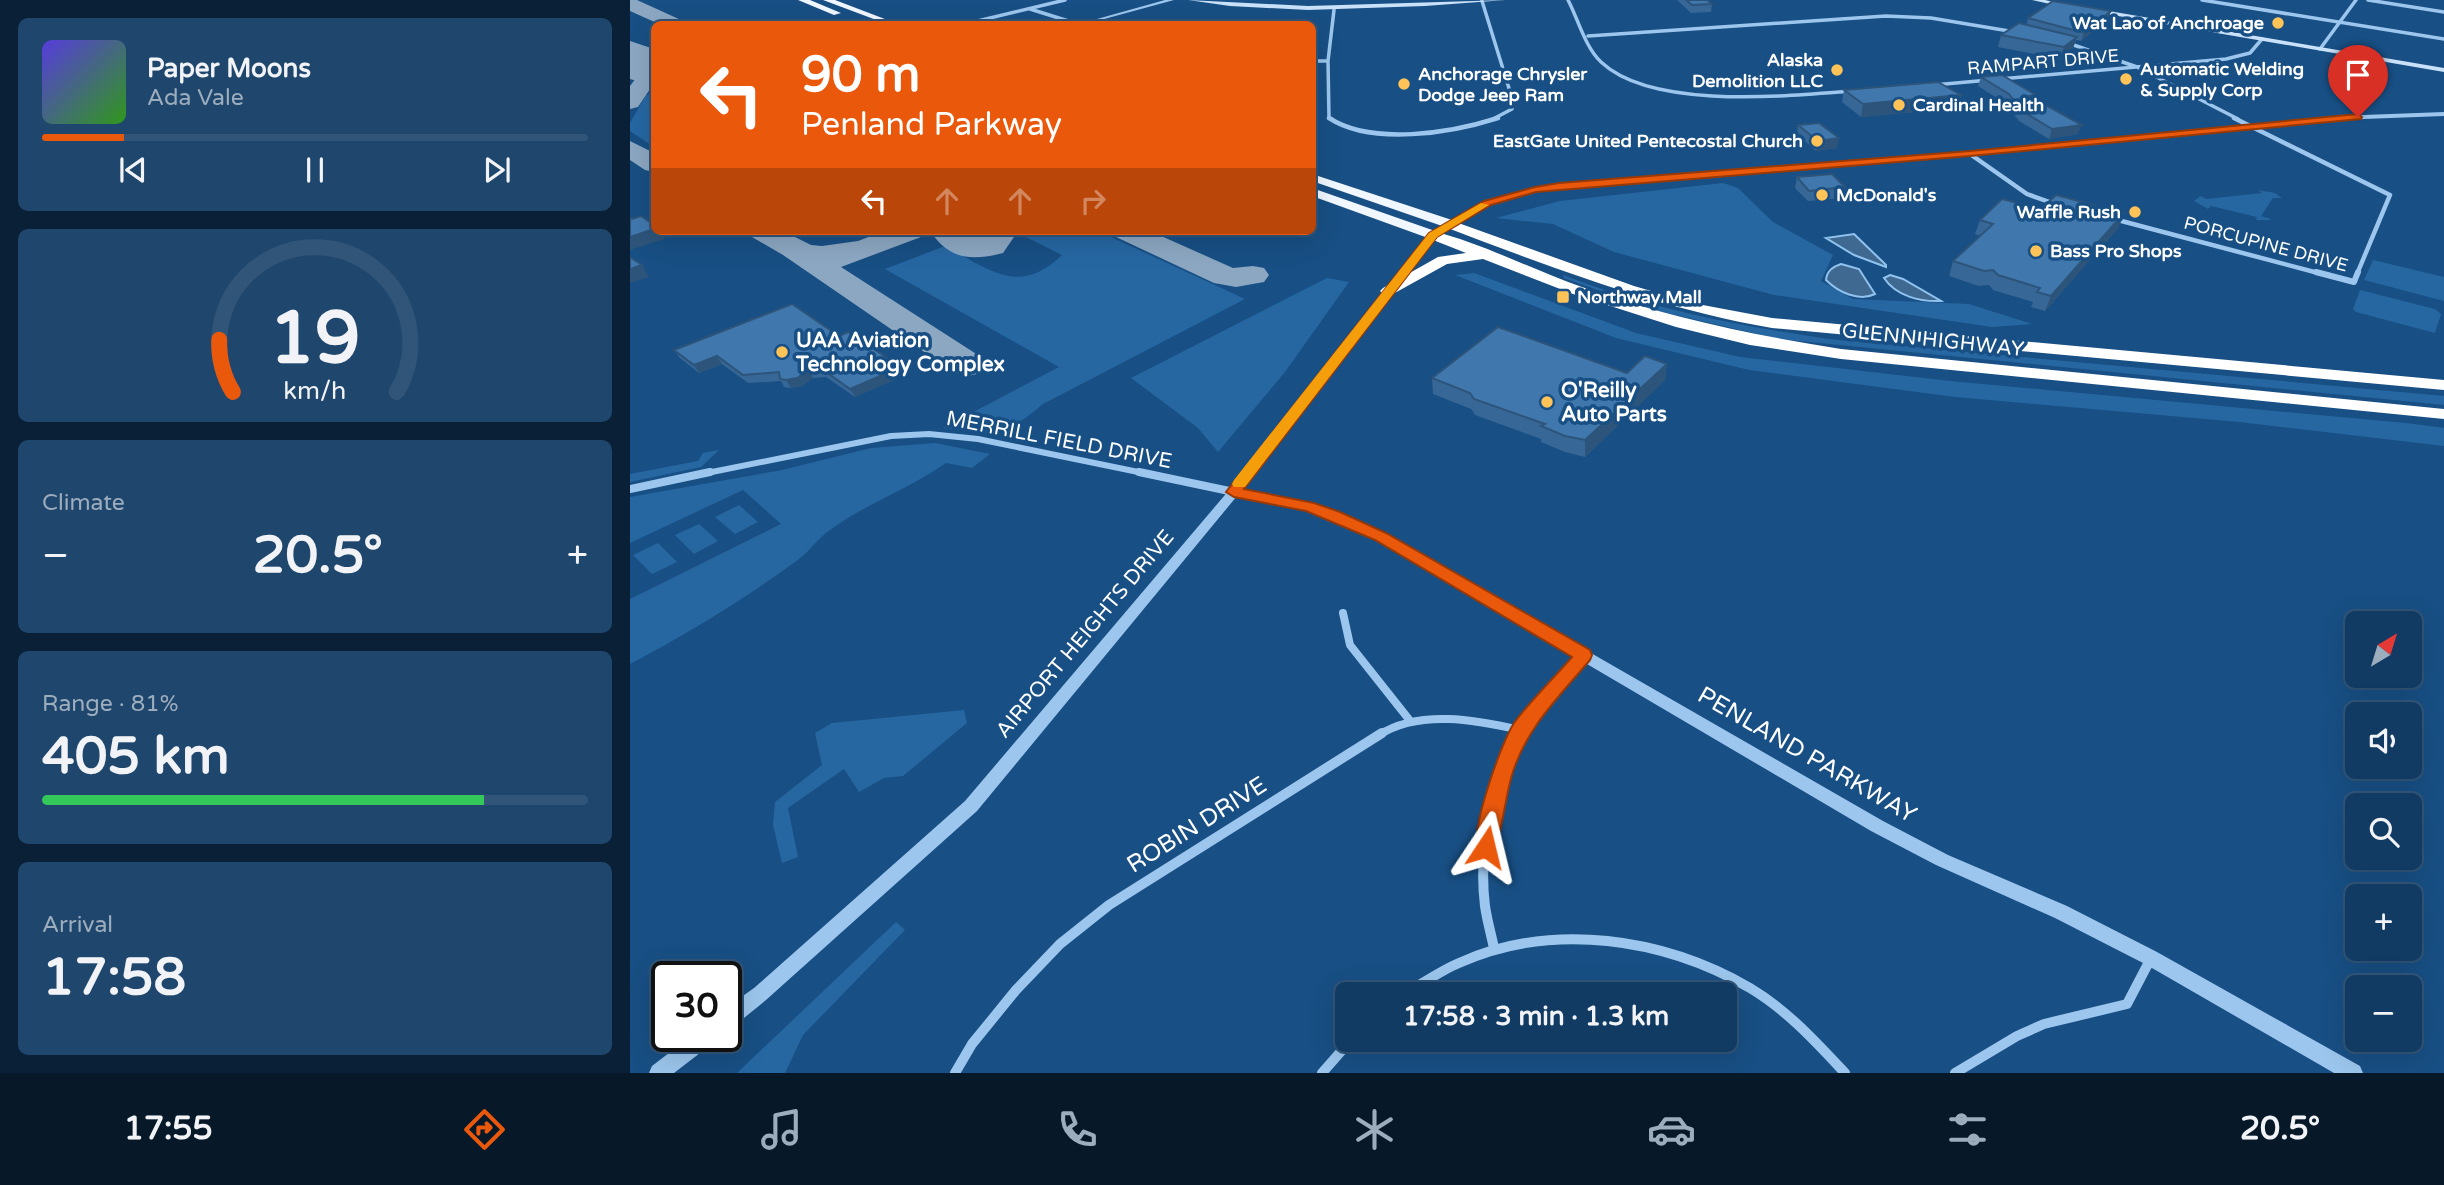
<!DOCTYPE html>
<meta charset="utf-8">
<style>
:root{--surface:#123b63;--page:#1f466c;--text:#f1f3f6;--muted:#9cadbe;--line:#315578;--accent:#ea580c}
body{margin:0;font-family:"Varela Round",sans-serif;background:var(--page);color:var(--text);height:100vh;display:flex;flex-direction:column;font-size:26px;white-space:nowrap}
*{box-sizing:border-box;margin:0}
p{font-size:23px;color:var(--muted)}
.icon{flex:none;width:38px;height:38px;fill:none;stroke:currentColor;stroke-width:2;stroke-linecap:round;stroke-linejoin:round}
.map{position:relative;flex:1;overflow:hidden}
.sheet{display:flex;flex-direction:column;gap:18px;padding:18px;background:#0a2036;width:630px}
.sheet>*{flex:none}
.hud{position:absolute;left:21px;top:21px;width:665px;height:214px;border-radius:10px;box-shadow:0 7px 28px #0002,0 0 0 2px var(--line);background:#ea580c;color:#fff;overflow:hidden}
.needle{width:46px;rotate:38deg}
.controls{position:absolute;left:1715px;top:611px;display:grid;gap:14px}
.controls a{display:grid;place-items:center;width:77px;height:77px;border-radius:10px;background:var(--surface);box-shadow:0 7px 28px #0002,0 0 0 2px var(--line);font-size:35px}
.speed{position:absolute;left:21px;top:961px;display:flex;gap:14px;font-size:35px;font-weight:700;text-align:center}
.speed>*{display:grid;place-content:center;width:91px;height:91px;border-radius:50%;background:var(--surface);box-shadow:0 7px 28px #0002,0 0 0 2px var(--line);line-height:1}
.speed .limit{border:4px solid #111;border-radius:10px;background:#fff;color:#111}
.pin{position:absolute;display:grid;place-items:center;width:60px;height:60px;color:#fff;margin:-72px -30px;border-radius:50% 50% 50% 0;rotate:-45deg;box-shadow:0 0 7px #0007}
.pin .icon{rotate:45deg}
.me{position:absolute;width:77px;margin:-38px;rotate:10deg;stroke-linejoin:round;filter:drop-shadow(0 0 5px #0008)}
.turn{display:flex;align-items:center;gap:24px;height:147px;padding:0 35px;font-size:32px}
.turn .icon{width:91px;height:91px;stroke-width:2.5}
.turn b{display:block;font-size:49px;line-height:60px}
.lanes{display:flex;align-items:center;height:66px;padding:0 35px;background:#0003;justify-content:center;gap:35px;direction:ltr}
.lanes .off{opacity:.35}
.big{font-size:52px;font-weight:800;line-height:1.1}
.sheet .card{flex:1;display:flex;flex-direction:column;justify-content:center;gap:10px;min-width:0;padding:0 24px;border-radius:10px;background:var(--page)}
.sheet .dial{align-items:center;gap:0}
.dial svg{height:182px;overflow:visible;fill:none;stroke:var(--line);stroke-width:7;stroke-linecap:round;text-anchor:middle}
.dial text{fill:var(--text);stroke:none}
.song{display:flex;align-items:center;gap:21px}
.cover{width:84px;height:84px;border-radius:10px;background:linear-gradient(135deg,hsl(250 70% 55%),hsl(110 70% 35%))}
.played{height:7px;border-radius:4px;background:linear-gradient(90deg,var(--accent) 15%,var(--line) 15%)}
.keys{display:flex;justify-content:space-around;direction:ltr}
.heat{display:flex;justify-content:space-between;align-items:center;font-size:38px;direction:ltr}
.charge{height:10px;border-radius:5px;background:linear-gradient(90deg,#34c759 81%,var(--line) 0)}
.trip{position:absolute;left:705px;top:982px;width:402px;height:70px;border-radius:10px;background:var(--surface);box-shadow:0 7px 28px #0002,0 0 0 2px var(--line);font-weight:800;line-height:70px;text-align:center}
.dock{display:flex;height:112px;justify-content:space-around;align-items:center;background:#071828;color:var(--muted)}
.dock .icon{width:49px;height:49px}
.dock .current{color:var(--accent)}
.dock b{font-size:32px;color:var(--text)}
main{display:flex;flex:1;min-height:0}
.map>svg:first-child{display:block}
.green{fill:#2667a2}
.water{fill:#406991;stroke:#8fc2ef;stroke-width:2}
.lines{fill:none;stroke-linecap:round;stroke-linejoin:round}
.taxiway{fill:#8ca7c2;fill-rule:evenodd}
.runway{fill:#8ca7c2;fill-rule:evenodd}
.minor-far4{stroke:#9cc6ed;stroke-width:3.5}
.minor-far3{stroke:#9cc6ed;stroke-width:4.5}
.minor-far2{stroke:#9cc6ed;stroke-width:6}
.minor-far1{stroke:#9cc6ed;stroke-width:8}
.minor{stroke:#9cc6ed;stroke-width:10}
.tertiary{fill:#9cc6ed;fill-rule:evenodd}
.secondary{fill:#c9e1f9;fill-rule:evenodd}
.trunk{fill:#f0f7ff;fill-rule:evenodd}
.motorway{fill:#fff;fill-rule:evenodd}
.wall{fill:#376796}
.shaded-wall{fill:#2d547a}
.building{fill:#4078ae;stroke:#2d547a;stroke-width:2}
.route{fill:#ea580c;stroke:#983908;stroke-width:2}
.slow{fill:#f59e0b}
.poi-dot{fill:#ffc358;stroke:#184f84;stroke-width:2.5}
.labels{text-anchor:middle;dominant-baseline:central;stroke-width:7;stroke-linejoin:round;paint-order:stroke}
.far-poi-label{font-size:18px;font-weight:bold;fill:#fff;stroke:#184f84;text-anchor:start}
.far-street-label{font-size:18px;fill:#fff;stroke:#184f84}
.poi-label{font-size:21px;font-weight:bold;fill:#fff;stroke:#184f84;text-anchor:start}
.street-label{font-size:21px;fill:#fff;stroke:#184f84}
.near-street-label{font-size:24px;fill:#fff;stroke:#184f84}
</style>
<main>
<section class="sheet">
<div class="card">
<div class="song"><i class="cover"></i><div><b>Paper Moons</b><p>Ada Vale</p></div></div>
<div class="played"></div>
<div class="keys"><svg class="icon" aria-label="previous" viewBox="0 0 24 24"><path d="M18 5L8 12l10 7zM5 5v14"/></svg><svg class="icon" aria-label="pause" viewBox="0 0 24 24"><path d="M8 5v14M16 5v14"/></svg><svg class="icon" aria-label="next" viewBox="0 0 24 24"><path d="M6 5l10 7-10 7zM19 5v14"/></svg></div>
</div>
<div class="card dial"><svg viewBox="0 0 100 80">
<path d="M14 69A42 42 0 1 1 86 69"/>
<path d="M14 69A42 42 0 0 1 8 46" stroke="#ea580c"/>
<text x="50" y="56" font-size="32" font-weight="700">19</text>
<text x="50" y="72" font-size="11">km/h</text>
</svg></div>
<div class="card"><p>Climate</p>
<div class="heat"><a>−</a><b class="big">20.5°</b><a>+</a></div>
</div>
<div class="card"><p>Range · 81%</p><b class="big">405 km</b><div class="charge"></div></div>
<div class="card"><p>Arrival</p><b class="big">17:58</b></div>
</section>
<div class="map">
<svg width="1814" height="1073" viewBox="0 0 1814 1073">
<rect width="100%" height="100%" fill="#184f84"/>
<path class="green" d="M24 93V147L0 131V123L16 95Z
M1093 183 1108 188 1143 222 1203 255 1191 281 1223 299 1339 304 1402 324 1362 327 1144 295 984 252 923 224 866 218 930 201Z
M1628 190 1645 193 1652 198H1643L1631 216 1641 219 1639 220H1626L1627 217 1581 206 1578 209 1564 201 1571 196 1576 199 1632 193Z
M384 231H468L615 299 413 404C370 440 367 434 313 428L429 367 255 269 315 246C358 269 389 297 432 255Z
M1743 260 1814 277V301L1734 280Z
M844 273 1006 333 1110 357 1320 381 1776 423 1814 428V446L1609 422 1325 397 1119 370 986 338 825 275Z
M933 275C1021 309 1105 325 1198 339L1814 396V405L1149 339 1019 309 934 278Z
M697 278 719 282 655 372 588 452 568 428 501 378Z
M1730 290 1805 309 1811 314 1805 333 1726 312 1723 309Z
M305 443 360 454 342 468 316 463C279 489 237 503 200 530 188 538 180 551 169 559 113 600 61 632 0 664V599L151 524 113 490 0 543V497L152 470 241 448Z
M89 450 71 467 0 482V474L68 461 73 453Z
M109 505 128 522 105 534 85 517Z
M69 524 88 541 64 554 45 535Z
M28 543 47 562 22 574 3 555Z
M334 710 337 723 273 776 254 778 229 792 214 769 158 808 168 857 152 863 143 825 145 802 192 765 185 733 202 723Z
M266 922 275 930 173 1035 155 1073H107Z"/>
<path class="water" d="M1224 234 1256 265V267L1224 255 1196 238Z
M1211 264 1229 269 1245 294C1229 302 1208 292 1196 280 1197 270 1203 267 1211 264Z
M1260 275 1273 279 1311 301C1290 302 1266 296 1254 278Z"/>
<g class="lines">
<path class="taxiway" d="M0 0H7L51 20 54 24H29L0 11Z
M18 60 24 61V83L8 107 0 109V86L9 74 7 66 10 61Z
M0 141 24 153V172L15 170 0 160Z
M117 231H153L181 245 192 246 228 241 254 231H296L291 237 211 267 351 357 356 365 351 373 338 376 325 373 153 255 122 237Z
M481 231H520L603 268 623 266 634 268 639 275 634 282 606 287 584 283 486 237Z"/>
<path class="runway" d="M0 41 24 49V86L0 79Z
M300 231H380L384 237 373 253C341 261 320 260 300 231Z"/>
<path class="minor-far4" d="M938 0C948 19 955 47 971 62 1022 110 1156 96 1222 91
M1572 0 1814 39
M1738 0 1814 12
M852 1 882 98V109L863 119
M400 9 448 24
M335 24 435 0
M958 36 1256 16 1301 18 1385 32
M1435 42 1507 67 1608 119
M1690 49 1726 0
M682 61H698
M1370 79 1596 59 1620 53 1632 39
M1304 85 1359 80
M702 119 699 118 698 61 704 10"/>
<path class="minor-far3" d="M699 118C742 146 821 133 868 118
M1604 118 1760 195 1727 274
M1340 154 1397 194 1425 204
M1484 219 1692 274"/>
<path class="minor-far2" d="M1686 272 1724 282 1728 272
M72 474 261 436 299 434 348 439 518 474"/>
<path class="minor-far1" d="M509 472 604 492
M0 489 80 472
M713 613 720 645 781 722
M749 735C789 709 847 720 890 730
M888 735 905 710 953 655"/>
<path class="minor" d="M864 948C861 934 857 920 855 906 848 850 862 782 889 733
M774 994C792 984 810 971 829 963 923 921 1034 938 1120 988 1157 1010 1186 1042 1215 1073
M325 1073 342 1044 386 990 430 944 479 905 752 733
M692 1073 721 1040
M1325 1073 1387 1036 1414 1024 1497 1004 1520 960"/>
<path class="tertiary" d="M535 0H544L456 24H449Z
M1814 112V116L1707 120 1335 156 929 188 906 192 861 205 806 237 612 490 679 503 709 512 754 534 1253 821 1318 855 1437 906 1527 952 1730 1066 1733 1073H1704L1515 964 1425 918 1306 865 1241 831 746 540 701 518 677 511 607 496 347 811 136 1000 103 1027 96 1029V1008L124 988 335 801 600 489 800 233 855 201 905 188 929 184 1335 152 1707 116Z
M61 1036H85L83 1043 44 1073H19L22 1066Z"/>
<path class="secondary" d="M558 0 678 6 876 0 795 6 678 10 600 6Z
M1402 0H1415L1441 6 1438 8Z
M1461 8 1814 68V72L1459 11Z"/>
<path class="trunk" d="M168 0H180L211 13 204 15Z
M193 0H205L268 24H257Z
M682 174 825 221 826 224 825 227H815L682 181Z
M682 188 808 232 810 235 803 239 798 238 682 196Z"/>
<path class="motorway" d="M820 220 1004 286 1062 303 1142 318 1814 380V390L1142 328C1028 308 923 268 815 227L813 224Z
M803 231C854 244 903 270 952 287 1037 317 1122 335 1211 349L1814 409V419L1211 359 1120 345 1046 327 943 294 853 259 817 264 763 294H753L750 291 753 288 808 257 836 253 798 238 796 235Z"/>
</g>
<path class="wall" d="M1047 0H1077L1082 4 1081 12 1061 13Z
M1481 11 1478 19 1451 41 1446 40 1443 48 1430 59 1368 47 1371 35 1397 24 1398 18Z
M1351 77 1406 95 1405 99 1448 134 1419 139 1389 121 1376 104 1348 86Z
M1214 90 1331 95 1328 108 1231 117 1212 102Z
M1168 125 1207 148 1186 151 1167 134Z
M1167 177 1215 187 1213 198 1178 201 1165 188Z
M1411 209 1489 227 1415 311 1401 307 1403 302 1363 290 1359 285 1349 286 1319 276 1323 261 1350 236 1345 234 1350 220Z
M209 336 271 367 275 375 225 397 196 377 183 378 172 386 161 388 154 387 151 381 118 383 92 364 69 373 50 358 44 350Z
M1037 364 1035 380 955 457 935 452 911 442V439L845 415 841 409 803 394 802 378 997 373Z"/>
<path class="shaded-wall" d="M1481 11 1478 19 1451 41 1454 33Z
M1447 37 1443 48 1430 59 1434 47Z
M1331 95 1328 108 1231 117 1233 104Z
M1452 125 1448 134 1419 139 1422 129Z
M1209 138 1207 148 1186 151 1188 141Z
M1494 213 1489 227 1415 311 1421 296Z
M24 229V231H30L35 239 0 250V237Z
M12 265 19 277 0 283V269Z
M87 356 92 364 69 373 64 365Z
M1037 364 1035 380 955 457V440Z
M271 367 275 375 225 397 220 389Z
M179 370 183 378 172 386 161 388 156 380Z"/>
<path class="building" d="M1056 0H1077L1082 4 1062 5Z
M1423 1 1481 11 1454 33 1398 18Z
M1389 23 1447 37 1434 47 1371 35Z
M1372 75 1406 95 1399 96 1452 125 1422 129 1392 111 1379 94 1351 77Z
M1308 82 1331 95 1233 104 1214 90Z
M1189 123 1209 138 1188 141 1168 125Z
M1202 174 1215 187 1179 191 1167 177Z
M1426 195 1494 213 1421 296 1407 292 1410 288 1368 275 1363 270 1354 271 1323 261 1363 224 1350 220 1372 199 1411 209Z
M11 216 24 225V229L0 237V218L2 219Z
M0 257 12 265 0 269Z
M162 304 209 336 218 332 271 367 220 389 192 369 179 370 167 378 156 380 150 379 149 372 113 375 87 356 64 365 44 350Z
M868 327 997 373 1015 356 1037 364 955 440 935 436 911 426 915 424 844 399 840 393 802 378Z"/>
<path class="route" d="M1728 114 1732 117 1731 119 1340 156 906 192 861 205 807 237 614 489 684 503 710 512 756 533 960 650 962 655 960 660C929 697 896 728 882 775 875 798 872 834 863 853L856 856 848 853C839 833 871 743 884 723 901 700 923 679 942 657L745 540 676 511 604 497 596 492 799 233 854 201 905 187 929 183 1340 151Z"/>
<path class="slow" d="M851 203 859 205 807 237 615 487H604L602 484 604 480 799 233Z"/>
<g class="poi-dot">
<circle cx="1648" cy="23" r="7"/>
<circle cx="1207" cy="70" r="7"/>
<circle cx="1496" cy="79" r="7"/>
<circle cx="774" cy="84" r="7"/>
<circle cx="1269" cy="105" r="7"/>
<circle cx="1187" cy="141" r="7"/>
<circle cx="1192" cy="195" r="7"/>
<circle cx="1505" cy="212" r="7"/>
<circle cx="1406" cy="251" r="7"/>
<rect x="926" y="290" width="14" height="14" rx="3.5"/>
<circle cx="152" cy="352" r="7"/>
<circle cx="917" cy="402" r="7"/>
</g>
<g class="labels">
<g class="far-poi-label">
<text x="1634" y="23" text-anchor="end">Wat Lao of Anchroage</text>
<text x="1193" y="60" text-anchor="end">Alaska<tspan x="1193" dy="21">Demolition LLC</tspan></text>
<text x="1510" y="69">Automatic Welding<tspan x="1510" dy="21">&amp; Supply Corp</tspan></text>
<text x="788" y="74">Anchorage Chrysler<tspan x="788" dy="21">Dodge Jeep Ram</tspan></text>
<text x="1283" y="105">Cardinal Health</text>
<text x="1173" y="141" text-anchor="end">EastGate United Pentecostal Church</text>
<text x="1206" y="195">McDonald's</text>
<text x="1491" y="212" text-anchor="end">Waffle Rush</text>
<text x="1420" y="251">Bass Pro Shops</text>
<text x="947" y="297">Northway Mall</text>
</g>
<g class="far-street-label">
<text transform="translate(1413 62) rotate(-5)">RAMPART DRIVE</text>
<text transform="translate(1636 244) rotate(15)">PORCUPINE DRIVE</text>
</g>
<g class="poi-label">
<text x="166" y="340">UAA Aviation<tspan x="166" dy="24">Technology Complex</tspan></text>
<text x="931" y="390">O'Reilly<tspan x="931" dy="24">Auto Parts</tspan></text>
</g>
<g class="street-label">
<text transform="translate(1303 340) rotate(6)">GLENN HIGHWAY</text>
<text transform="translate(429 440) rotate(11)">MERRILL FIELD DRIVE</text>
<text transform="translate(455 634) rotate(-50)">AIRPORT HEIGHTS DRIVE</text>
</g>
<g class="near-street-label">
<text transform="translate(1177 755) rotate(30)">PENLAND PARKWAY</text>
<text transform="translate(567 825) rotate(-32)">ROBIN DRIVE</text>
</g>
</g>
</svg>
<div class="controls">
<a><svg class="needle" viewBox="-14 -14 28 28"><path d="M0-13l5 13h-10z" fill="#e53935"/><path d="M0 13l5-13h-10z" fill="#9cadbe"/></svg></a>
<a><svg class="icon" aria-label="sound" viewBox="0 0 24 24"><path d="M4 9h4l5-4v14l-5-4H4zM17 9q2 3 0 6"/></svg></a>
<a><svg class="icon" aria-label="search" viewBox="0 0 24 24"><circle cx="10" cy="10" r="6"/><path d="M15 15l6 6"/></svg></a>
<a>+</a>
<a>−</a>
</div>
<div class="speed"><div class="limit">30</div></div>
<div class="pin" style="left:1728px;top:117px;background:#d93025"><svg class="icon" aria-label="arrive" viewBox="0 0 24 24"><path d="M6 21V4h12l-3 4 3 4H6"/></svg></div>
<svg class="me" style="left:856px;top:847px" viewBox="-20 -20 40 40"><path d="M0-17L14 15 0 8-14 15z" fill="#ea580c" stroke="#fff" stroke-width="4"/></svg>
<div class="trip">17:58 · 3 min · 1.3 km</div>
<div class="hud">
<div class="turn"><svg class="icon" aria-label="left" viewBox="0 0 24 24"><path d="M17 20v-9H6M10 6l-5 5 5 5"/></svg><div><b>90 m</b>Penland Parkway</div></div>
<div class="lanes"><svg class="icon" aria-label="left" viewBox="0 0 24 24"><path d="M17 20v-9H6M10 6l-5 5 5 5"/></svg><svg class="icon off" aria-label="ahead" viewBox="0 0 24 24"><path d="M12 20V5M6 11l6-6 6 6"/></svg><svg class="icon off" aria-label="ahead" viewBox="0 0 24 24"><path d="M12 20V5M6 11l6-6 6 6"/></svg><svg class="icon off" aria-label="right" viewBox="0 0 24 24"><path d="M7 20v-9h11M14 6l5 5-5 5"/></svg></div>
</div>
</div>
</main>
<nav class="dock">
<b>17:55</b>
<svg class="icon current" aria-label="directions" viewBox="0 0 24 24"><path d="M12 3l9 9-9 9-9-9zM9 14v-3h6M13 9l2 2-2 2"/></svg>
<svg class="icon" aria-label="music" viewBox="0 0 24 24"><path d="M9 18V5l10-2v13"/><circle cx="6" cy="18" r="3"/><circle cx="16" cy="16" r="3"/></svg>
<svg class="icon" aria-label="phone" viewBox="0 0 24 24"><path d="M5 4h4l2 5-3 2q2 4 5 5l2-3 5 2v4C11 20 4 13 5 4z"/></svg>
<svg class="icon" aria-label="climate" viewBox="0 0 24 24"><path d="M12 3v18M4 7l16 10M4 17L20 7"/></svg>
<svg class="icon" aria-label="car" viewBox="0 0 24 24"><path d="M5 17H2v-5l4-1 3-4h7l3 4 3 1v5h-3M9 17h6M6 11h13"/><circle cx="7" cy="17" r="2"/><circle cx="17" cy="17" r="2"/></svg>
<svg class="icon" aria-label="filters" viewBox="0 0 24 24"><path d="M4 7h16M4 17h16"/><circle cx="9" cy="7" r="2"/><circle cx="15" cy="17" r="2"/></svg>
<b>20.5°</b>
</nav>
